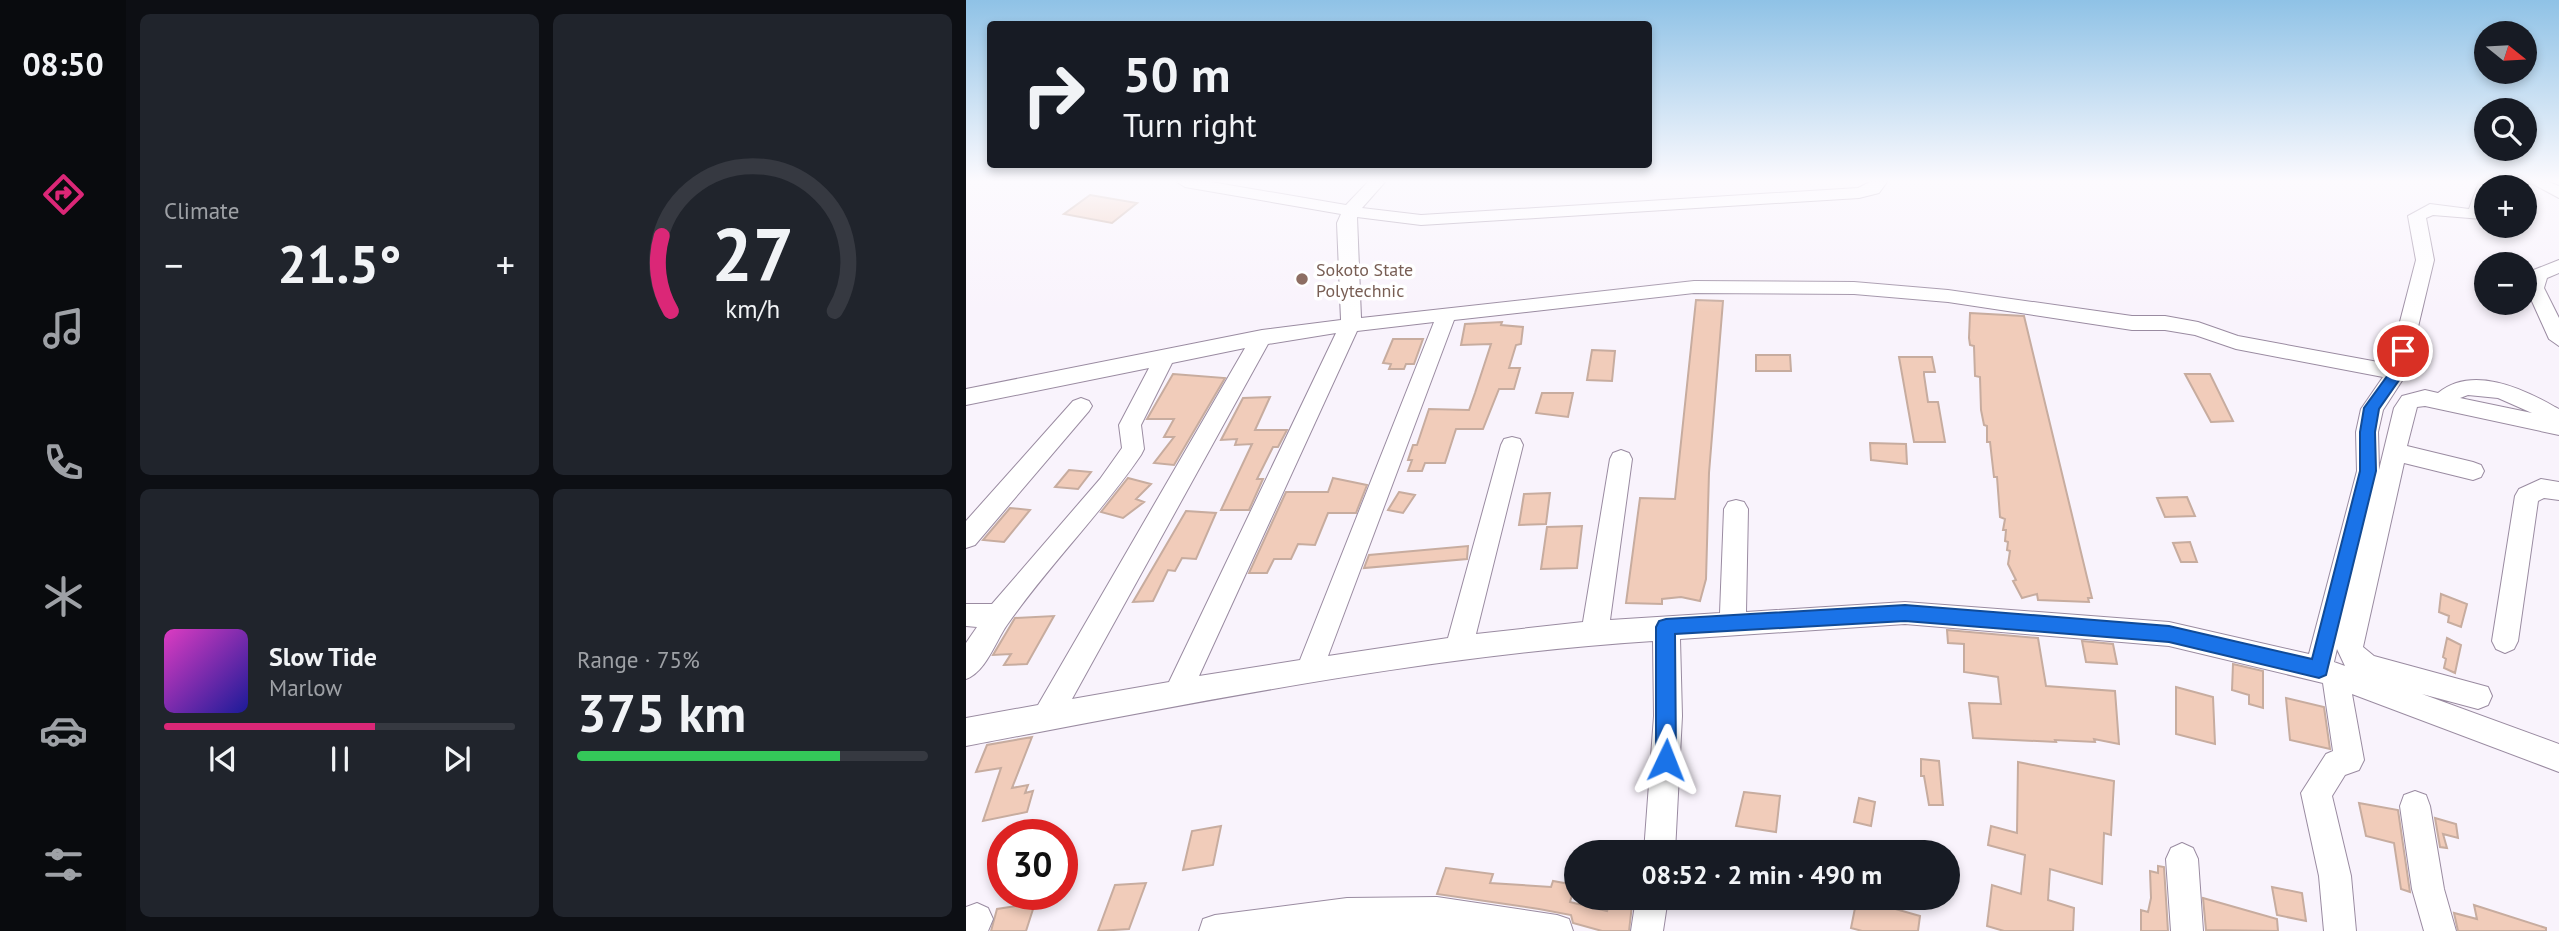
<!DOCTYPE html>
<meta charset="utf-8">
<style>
:root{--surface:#171b24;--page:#20242c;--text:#f1f3f6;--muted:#9ea1a6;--line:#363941;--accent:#db2777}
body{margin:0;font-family:"PT Sans",sans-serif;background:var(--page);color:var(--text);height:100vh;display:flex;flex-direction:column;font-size:26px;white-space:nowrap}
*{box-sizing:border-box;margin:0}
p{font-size:23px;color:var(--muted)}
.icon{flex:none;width:38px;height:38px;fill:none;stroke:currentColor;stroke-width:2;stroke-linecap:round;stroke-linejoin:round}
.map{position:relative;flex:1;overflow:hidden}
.panel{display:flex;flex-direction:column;gap:14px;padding:14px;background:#0d0f14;width:840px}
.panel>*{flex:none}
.top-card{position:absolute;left:21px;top:21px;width:665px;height:147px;border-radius:7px;box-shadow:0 4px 10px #0003;background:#171b24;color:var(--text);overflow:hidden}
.needle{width:46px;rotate:108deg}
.buttons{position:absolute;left:1508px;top:21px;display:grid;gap:14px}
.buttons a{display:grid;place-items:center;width:63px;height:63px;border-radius:50%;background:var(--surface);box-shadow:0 4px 10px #0003;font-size:35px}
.speed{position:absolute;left:21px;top:819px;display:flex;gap:14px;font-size:35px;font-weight:700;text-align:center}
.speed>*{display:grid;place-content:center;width:91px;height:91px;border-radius:50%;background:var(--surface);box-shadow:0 4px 10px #0003;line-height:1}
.speed .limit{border:10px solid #d22;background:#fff;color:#111}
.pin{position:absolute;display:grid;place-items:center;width:60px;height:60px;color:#fff;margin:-30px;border:4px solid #fff;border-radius:50%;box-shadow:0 2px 7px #0007}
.me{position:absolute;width:77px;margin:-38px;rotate:2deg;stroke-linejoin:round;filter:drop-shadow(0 0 5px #0008)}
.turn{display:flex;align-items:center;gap:24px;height:147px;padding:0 21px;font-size:32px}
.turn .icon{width:91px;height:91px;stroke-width:2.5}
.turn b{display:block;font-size:49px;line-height:60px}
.big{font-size:52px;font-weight:600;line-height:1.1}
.panel .widget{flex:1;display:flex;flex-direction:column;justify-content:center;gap:10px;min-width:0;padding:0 24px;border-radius:10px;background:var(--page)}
.panel .dial{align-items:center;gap:0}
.dial svg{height:182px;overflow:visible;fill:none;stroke:var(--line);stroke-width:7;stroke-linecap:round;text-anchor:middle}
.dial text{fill:var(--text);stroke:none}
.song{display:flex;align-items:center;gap:21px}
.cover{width:84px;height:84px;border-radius:10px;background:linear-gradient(135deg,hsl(310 70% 55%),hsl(240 70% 35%))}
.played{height:7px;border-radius:4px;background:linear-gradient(90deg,var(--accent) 60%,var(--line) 60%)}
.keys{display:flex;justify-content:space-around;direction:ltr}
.heat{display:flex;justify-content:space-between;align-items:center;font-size:38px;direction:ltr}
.charge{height:10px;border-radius:5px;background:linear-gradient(90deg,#34c759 75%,var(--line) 0)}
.panel .tiles{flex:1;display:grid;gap:14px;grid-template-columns:repeat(2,1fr)}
.trip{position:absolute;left:598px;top:840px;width:396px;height:70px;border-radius:35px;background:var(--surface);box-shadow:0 4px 10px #0003;font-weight:600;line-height:70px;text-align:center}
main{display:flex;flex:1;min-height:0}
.tabs{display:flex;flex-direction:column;width:126px;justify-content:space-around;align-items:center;background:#090b0e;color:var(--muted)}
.tabs .icon{width:49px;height:49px}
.tabs .active{color:var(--accent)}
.tabs b{font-size:32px;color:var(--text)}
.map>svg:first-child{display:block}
.building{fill:#f1ccba;stroke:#c7ac9f;stroke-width:2}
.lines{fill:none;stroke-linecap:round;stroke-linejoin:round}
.minor-casing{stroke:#9a8ba1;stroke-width:2}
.minor{fill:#fff;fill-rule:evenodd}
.route{fill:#1a73e8;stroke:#114b97;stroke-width:2}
.education-dot{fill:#8d6e63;stroke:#fff;stroke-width:2.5}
.labels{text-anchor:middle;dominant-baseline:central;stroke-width:7;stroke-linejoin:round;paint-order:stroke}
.education-label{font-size:18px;fill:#785e54;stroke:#fff;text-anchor:start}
</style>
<main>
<nav class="tabs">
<b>08:50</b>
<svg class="icon active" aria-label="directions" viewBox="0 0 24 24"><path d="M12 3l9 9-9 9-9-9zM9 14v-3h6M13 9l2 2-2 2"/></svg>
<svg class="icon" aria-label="music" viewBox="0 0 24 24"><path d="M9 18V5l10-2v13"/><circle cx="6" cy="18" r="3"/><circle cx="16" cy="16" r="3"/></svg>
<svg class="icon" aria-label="phone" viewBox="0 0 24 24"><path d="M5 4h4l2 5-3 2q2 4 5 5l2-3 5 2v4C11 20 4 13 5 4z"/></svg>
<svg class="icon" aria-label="climate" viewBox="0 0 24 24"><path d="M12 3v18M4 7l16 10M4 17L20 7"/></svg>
<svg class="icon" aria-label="car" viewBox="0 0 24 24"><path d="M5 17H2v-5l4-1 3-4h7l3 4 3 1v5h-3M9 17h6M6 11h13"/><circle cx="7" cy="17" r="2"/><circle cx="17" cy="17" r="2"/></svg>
<svg class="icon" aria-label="filters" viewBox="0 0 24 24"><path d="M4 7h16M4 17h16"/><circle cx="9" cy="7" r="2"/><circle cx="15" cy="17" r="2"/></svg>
</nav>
<section class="panel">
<div class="tiles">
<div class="widget"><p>Climate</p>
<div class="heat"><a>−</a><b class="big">21.5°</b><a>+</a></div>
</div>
<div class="widget dial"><svg viewBox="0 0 100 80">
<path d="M14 69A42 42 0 1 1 86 69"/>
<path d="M14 69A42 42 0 0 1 10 36" stroke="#db2777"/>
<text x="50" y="56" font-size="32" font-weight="700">27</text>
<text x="50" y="72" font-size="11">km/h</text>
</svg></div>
<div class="widget">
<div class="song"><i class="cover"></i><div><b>Slow Tide</b><p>Marlow</p></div></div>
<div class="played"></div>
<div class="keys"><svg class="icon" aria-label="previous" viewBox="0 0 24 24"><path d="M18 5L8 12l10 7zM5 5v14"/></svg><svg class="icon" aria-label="pause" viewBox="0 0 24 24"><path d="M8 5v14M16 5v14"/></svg><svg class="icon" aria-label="next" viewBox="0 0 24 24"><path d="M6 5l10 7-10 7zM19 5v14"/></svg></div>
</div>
<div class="widget"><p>Range · 75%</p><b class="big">375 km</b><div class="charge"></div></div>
</div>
</section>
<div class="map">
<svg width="1593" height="931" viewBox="0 0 1593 931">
<rect width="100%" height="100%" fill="#f9f3fc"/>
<path class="building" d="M124 195 171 203 146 223 98 214Z
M730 300 757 301 743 473 740 579 734 601 715 597 696 599V604L660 603 674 498 709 499Z
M1004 313 1058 316 1126 598H1122L1123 602 1072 600 1071 594 1056 598 1047 581 1050 580 1042 564 1044 551 1041 550 1042 542 1039 541 1040 530H1037L1039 519 1034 517 1031 477H1028L1024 442H1021V426L1018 425 1015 410 1014 377 1009 376 1008 346 1004 345 1003 338Z
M536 322 535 325 557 327 555 344 550 345 543 368H554L548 389H533L517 429H490L479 463H459L456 471H442L446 460H442L447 445H451L463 409 503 410 509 393 525 344 495 345 499 324Z
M427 339H457L448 364H440L438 369H423L425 364 417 363Z
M626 350 649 351 646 381 621 380Z
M790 355H824L825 371H790Z
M933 357H966L969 372H958V375L962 402H972L979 442H948Z
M207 374 259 378 208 465 188 463 208 437H198L208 419H181Z
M1219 374H1244L1267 421 1245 422Z
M576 393H607L602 417 570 413Z
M304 397 289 430H321L312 447H307L291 479H297L283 510H255L286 444 269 445 271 439 255 440 277 398Z
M904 443 940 444 941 464 905 460Z
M103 470 125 472 112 489 89 487Z
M162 478 185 484 170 499 178 502 157 518 135 512Z
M367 478 401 485 390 513H362L349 545 332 544 325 559H308L301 573H283L320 492H362Z
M433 492 449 495 437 513 422 510Z
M584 493 580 524 553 525 558 494Z
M1221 497 1229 516 1199 517 1191 498Z
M44 508 64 510 38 542 17 540Z
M220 511 250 513 230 559 216 558 209 571 202 570 187 601 167 602Z
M616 526 611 568 575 569 581 527Z
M1224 542 1231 562H1215L1207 543Z
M502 546 501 559 398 568 403 555Z
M1475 594 1501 604 1495 627 1482 622 1483 616 1473 612Z
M88 616 61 664 38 665 45 654 27 655 49 618Z
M981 630 1072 638 1080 686 1149 691 1153 744 1128 739 1129 742 1089 740 1090 742 1007 738 1003 703 1035 704 1032 677 998 672V644L982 643Z
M1481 638 1495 645 1489 673 1478 668 1480 659 1477 657Z
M1116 641 1147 644 1151 664 1120 662Z
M1267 664 1297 671V708L1283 704V695L1266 690Z
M1210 687 1247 697 1249 744 1210 734Z
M1320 698 1358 707 1364 749 1324 740Z
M66 737 46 788 62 785 59 793 67 791 61 812 17 821 35 768 10 772 21 745Z
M955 759 973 761 977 805H963L958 776H955Z
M1052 762 1148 781 1145 835 1138 833 1136 884 1084 869 1082 900 1108 908 1107 931H1038L1021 926 1026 885 1055 894 1059 855 1022 845 1025 826 1051 833Z
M778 792 814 796 810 832 770 826Z
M893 798 909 802 905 826 888 822Z
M1393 803 1432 810 1444 892 1435 889 1428 843 1400 836Z
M1469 818 1490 824 1492 838 1477 834 1481 848 1474 847Z
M255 826 247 865 217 870 226 831Z
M1192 866 1198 867 1202 931H1175V910L1182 912 1185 898 1184 871 1192 873Z
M480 868 527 874 524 883 585 887 587 881 609 885 604 902 641 911 645 900 666 905 663 931H636L607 923 605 915 573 909 471 894Z
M180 883 163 929 132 931 149 885Z
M1306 887 1336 893 1340 921 1311 915Z
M891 898 954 916 952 931H896L885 928Z
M1237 898 1311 919 1312 931 1240 930Z
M69 903 60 931H25L31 909Z
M1508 905 1580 928V931H1492L1488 913 1511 919Z"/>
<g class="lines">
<g class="minor-casing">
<path id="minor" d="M211 182H245L380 205 402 182H419L396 208 455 215 892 188 904 182H921L913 193 893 198 455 225 391 217 395 318 728 281 888 282 982 290 1166 316H1199L1232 322 1272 336 1423 364 1450 260 1442 216 1464 204 1503 209 1513 182H1529L1528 187H1521V209L1516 219 1467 215 1460 218 1468 260 1441 373 1417 410 1412 432 1413 470 1428 408 1436 396 1459 390 1472 393C1506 365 1556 388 1589 407L1593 409V435L1459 406 1451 407 1441 446 1507 462 1515 465 1518 471 1515 477 1507 480 1438 463 1397 647 1408 656 1522 687 1526 696 1522 705 1512 709 1456 694 1593 744V772L1386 694 1398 760 1393 770 1379 775 1366 796 1385 876 1390 931H1358L1353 876 1335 793 1360 754 1367 751 1357 683 1203 646 939 624 714 639 716 716 709 852H678L688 716 687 641C456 656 227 703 0 746V718L72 705 279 348 206 363 175 425 178 449 175 455C134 515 82 566 41 625 29 642 20 672 0 679V643L11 627 0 626V604H26L134 479 156 448 153 425 183 368 0 405V389L296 330 375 320 371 223 375 214 219 187ZM728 293 888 294 982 302 1166 330H1199L1229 335 1270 349 1417 377 1395 409 1390 432 1391 471 1343 654 1203 622 939 602 780 612 782 509 778 502 770 500 762 502 758 509 754 613 644 620 666 459 663 453 655 450 647 453 644 459 617 622 510 634 557 445 554 439 546 437 538 439 535 445 482 638 362 656 488 320ZM468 322 334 660 233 676 391 331ZM370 333 203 682 106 699 302 344ZM1502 395 1532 398 1566 413 1494 398ZM1371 649 1379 666 1368 662Z
M1563 182H1583L1593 186V198Z
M1593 260V273L1581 278 1578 288 1593 318V346L1583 339 1560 288 1565 271Z
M115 398 123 401 126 406 123 411 9 545 0 548V521L107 401Z
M1575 479 1593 482V500L1578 498 1572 501 1552 641 1548 649 1539 653 1530 649 1526 641 1549 496 1553 489Z
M1449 791 1460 795 1464 806 1478 889 1490 931H1458L1446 889 1434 806 1438 795Z
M1216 843 1227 848 1232 859 1237 931H1205L1200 859 1205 848Z
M471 897 591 915 603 919 607 931H233L237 919 249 915 381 898Z
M670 898H702L697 931H665Z
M11 903 22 908 27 919 22 931H0V907Z"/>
</g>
<use href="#minor" class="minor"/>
</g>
<linearGradient id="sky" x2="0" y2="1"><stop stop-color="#8fc2e6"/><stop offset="0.58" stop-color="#fcfafe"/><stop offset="1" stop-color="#fcfafe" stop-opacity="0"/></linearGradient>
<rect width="1593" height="312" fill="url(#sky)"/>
<path class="route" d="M1437 346 1444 351 1438 373 1413 409 1409 432 1410 471 1360 675 1353 678 1203 642 939 621 709 634 710 760 707 767 700 770 693 767 690 760V627L693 621 700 619 939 605 1203 626 1346 659 1394 471V432L1398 408 1424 372 1432 347Z"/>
<circle class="education-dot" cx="336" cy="279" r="7"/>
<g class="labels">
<g class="education-label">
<text x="350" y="269">Sokoto State<tspan x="350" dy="21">Polytechnic</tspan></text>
</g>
</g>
</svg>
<div class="buttons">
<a><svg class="needle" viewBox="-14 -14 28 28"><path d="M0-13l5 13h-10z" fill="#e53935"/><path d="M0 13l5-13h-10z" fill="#9ea1a6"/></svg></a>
<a><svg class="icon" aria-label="search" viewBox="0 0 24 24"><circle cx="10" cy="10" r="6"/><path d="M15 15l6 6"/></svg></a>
<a>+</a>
<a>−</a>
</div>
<div class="speed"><div class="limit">30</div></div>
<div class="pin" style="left:1437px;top:351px;background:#d93025"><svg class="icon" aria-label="arrive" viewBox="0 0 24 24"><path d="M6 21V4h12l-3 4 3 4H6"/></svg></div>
<svg class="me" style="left:700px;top:760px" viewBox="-20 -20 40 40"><path d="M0-17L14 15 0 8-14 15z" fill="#1a73e8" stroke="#fff" stroke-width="4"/></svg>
<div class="trip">08:52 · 2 min · 490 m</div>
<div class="top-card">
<div class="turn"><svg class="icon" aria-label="right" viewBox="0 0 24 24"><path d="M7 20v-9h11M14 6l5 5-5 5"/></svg><div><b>50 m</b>Turn right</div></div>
</div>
</div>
</main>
